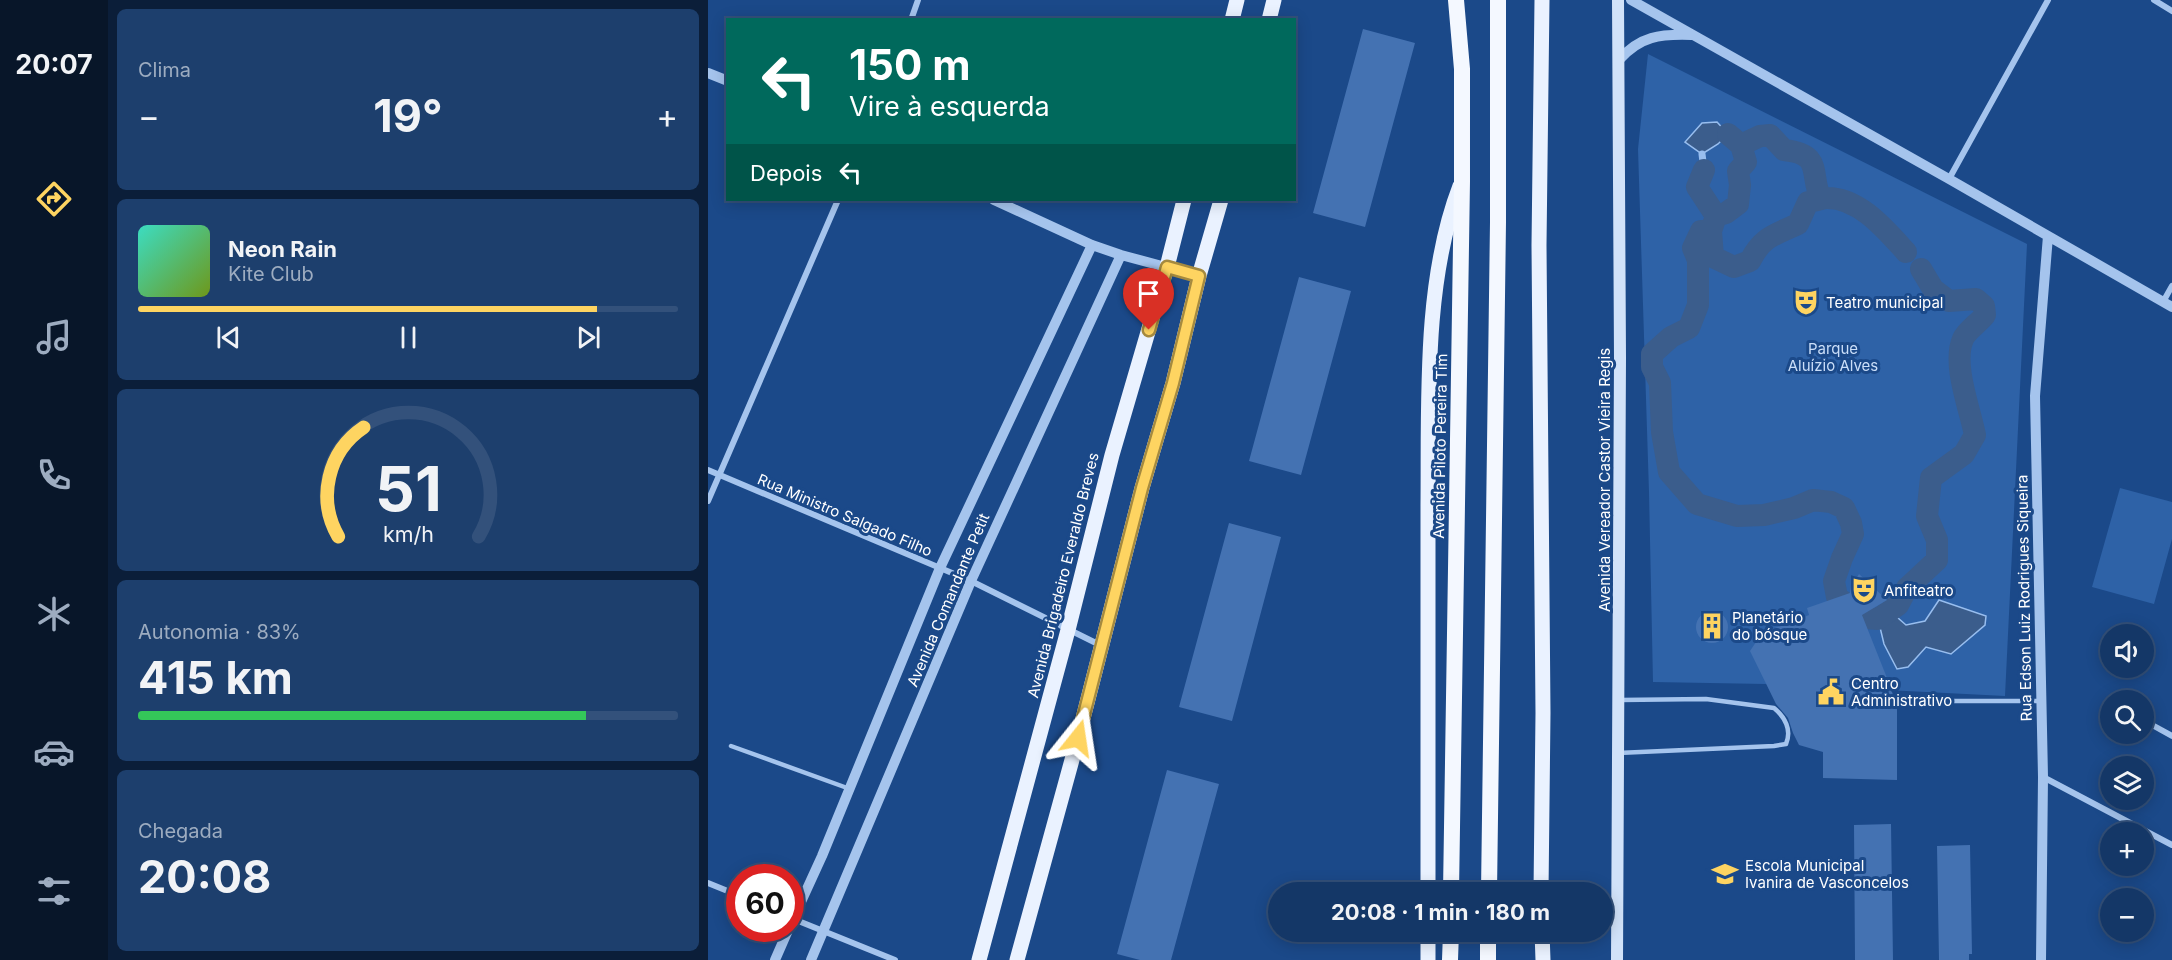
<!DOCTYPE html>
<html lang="pt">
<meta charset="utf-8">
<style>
:root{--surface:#143767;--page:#1d3f6d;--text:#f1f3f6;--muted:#9dacc0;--line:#33517b;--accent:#fed461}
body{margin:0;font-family:Inter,sans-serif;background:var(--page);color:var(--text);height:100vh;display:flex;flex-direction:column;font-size:22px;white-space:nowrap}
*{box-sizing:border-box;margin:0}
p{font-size:20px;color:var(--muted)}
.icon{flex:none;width:33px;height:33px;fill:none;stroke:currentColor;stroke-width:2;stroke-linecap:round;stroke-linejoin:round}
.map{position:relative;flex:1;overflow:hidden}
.panel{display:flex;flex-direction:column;gap:9px;padding:9px;background:#0b1e39;width:600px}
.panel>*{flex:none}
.hud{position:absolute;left:18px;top:18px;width:570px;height:183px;border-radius:0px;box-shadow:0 3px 15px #0003,0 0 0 2px var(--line);background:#00695c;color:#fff;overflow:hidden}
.buttons{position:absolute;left:1392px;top:624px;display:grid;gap:12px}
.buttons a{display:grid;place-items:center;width:54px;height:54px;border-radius:50%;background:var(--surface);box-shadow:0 3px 15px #0003,0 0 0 2px var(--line);font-size:30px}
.speed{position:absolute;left:18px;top:864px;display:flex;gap:12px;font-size:30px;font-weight:700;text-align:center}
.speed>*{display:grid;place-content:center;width:78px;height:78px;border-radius:50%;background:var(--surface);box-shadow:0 3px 15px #0003,0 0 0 2px var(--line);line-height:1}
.speed .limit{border:9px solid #d22;background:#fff;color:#111}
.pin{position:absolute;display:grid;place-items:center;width:51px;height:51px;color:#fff;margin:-62px -26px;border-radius:50% 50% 50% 0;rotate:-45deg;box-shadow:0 0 6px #0007}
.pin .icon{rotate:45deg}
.me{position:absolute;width:66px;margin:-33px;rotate:15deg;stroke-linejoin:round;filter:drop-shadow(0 0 4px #0008)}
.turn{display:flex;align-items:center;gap:21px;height:126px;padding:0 24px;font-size:27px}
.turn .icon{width:78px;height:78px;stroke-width:2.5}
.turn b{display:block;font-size:42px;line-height:51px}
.then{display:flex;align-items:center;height:57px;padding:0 24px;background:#0003;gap:12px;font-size:22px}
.big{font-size:45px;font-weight:700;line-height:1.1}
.panel .card{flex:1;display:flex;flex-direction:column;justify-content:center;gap:9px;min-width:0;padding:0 21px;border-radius:9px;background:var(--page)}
.panel .dial{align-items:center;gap:0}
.dial svg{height:156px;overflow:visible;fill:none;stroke:var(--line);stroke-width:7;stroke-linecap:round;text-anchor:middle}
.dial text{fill:var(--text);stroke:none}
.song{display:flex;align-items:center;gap:18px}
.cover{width:72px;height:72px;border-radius:9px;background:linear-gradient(135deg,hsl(170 70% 55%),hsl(80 70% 35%))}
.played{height:6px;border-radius:3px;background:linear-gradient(90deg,var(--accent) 85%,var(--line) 85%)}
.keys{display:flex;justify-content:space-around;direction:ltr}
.heat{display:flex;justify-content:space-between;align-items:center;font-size:33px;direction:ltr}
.charge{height:9px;border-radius:4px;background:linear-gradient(90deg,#34c759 83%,var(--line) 0)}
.trip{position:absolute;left:560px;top:882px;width:345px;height:60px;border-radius:30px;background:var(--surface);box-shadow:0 3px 15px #0003,0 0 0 2px var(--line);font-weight:700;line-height:60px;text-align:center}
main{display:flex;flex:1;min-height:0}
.tab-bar{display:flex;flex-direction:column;width:108px;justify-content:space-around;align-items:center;background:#081629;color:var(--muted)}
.tab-bar .icon{width:42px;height:42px}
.tab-bar .selected{color:var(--accent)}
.tab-bar b{font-size:27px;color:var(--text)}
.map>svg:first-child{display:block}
.green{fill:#2e62a7}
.water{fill:#3b5d8c;stroke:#98beef;stroke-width:1.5}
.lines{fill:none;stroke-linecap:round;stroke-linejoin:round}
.stream{stroke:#98beef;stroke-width:7}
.canal{stroke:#3b5d8c;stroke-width:22}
.building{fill:#4472b2}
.service{stroke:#a5c4ed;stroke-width:4.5}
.minor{stroke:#a5c4ed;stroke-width:6}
.tertiary{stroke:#a5c4ed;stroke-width:10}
.secondary{stroke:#d1e2f9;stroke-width:12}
.primary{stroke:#eaf2ff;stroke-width:15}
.trunk{stroke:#f4f8ff;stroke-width:16}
.route-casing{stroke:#a58a3f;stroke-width:15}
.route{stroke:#fed461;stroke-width:10}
.labels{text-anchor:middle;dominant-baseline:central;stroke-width:6;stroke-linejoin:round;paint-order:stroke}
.poi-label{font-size:15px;fill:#fff;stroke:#1b4989;text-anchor:start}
.park-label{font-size:15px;fill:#cadef9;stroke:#1b4989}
.street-label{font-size:15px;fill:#fff;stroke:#1b4989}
</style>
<main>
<nav class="tab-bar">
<b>20:07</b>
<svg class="icon selected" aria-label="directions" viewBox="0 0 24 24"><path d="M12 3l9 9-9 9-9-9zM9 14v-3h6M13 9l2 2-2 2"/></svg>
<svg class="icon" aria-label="music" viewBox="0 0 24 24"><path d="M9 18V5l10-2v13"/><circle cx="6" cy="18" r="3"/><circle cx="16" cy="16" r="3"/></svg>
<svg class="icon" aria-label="phone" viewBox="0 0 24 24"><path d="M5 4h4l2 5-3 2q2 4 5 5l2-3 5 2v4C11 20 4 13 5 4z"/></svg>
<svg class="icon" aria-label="climate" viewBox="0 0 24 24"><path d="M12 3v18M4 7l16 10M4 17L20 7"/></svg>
<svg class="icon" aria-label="car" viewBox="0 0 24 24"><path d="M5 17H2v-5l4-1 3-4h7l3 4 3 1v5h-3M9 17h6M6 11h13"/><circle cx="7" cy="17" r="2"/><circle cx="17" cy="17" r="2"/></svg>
<svg class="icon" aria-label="filters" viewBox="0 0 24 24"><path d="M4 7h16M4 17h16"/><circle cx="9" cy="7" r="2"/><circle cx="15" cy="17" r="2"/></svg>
</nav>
<section class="panel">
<div class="card"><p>Clima</p>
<div class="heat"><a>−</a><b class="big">19°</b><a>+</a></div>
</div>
<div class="card">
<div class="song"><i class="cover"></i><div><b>Neon Rain</b><p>Kite Club</p></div></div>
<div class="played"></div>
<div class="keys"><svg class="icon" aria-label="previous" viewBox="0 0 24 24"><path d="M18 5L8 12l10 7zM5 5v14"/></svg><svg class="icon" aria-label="pause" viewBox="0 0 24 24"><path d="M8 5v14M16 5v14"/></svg><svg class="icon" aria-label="next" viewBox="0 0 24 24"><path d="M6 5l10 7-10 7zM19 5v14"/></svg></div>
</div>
<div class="card dial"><svg viewBox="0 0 100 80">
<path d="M14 69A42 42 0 1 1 86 69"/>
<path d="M14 69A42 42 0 0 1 27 13" stroke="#fed461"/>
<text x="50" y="56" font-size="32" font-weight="700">51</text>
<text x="50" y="72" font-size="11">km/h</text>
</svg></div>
<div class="card"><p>Autonomia · 83%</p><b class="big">415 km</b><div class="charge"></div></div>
<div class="card"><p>Chegada</p><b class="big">20:08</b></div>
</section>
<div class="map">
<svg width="1464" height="960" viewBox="0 0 1464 960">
<rect width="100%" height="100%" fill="#1b4989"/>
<path class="green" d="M940 54 1319 244 1297 696 1058 684 945 682 941 492 930 149Z
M1412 488 1464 502V539L1446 604 1384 587Z"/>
<path class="water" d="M1009 122 1020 134 1010 144 994 154 977 142 994 123Z
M1231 600 1278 616 1277 625 1243 654 1218 647 1200 667 1189 669 1176 644 1170 619 1182 611 1198 625 1217 621Z"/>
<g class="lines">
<path class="stream" d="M994 154 996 170"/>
<path class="canal" d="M1033 145 1052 136 1062 135 1076 150C1116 154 1101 174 1113 199
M996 170 989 187 1008 216 1003 231 1005 257 1026 267 1042 261C1054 237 1066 235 1090 224L1100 202C1106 201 1113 199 1118 198 1151 197 1178 230 1198 252
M1008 216 1018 213 1030 204 1032 185 1030 171 1038 162 1033 145 1020 134
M1003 231H993L985 248 990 260V305L981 328 963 337 944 354V367L952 383 954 432 961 472 989 504 1029 516 1056 515 1086 508 1105 500 1123 502 1136 508 1143 523 1145 534 1134 558 1126 581 1129 597 1156 618 1170 619 1190 605 1199 588 1229 560V540L1219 516 1223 478 1256 454 1267 435C1262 409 1244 364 1255 339 1259 330 1271 323 1277 315L1276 306 1268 299 1241 301 1225 289 1213 269"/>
</g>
<path class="building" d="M655 29 707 43 657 227 605 213Z
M591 277 643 291 593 475 541 461Z
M521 523 573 537 524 721 471 707Z
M1151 574 1179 600 1154 615 1179 678 1189 706V780L1115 778V752L1091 745 1085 733 1080 718 1068 704 1042 651 1054 633 1101 615 1099 608 1142 593 1143 587Z
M988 627a16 16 0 1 1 32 0a16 16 0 1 1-32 0Z
M459 770 511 784 463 960H432L409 954Z
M1183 824 1185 960H1147L1146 825Z
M1262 845 1264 954H1261V960H1231L1229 846Z"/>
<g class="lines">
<path class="service" d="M1205 701H1333
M23 746 142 789
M910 753 1066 746 1078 744C1084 730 1077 717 1066 708L998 699 912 700"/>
<path class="minor" d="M1446 0 1464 11
M203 20 210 0
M1241 179 1340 0
M1455 302 1464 286
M0 470 263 581 394 646
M0 501 130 200
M1446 726 1464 736
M1335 777 1464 845
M0 883 32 896
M83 918 187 960"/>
<path class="tertiary" d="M923 0 1241 179 1464 307
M911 60C932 36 952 34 983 35
M0 73 20 81
M286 200 384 245 413 255 491 276
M82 926 114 856 232 568 384 245
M67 960 81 928
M103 960 263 581 413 255
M1333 960 1335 777 1327 396 1340 236"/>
<path class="secondary" d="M909 960 912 358 910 0"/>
<path class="primary" d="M524 20 529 0
M561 20 566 0
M720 892C719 764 719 635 720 506 721 404 715 282 752 186
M833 892 835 713 831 245 834 0
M720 932V960
M834 932 835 960
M271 960 360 630 404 455 459 267 476 200
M309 960 370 738 434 488 465 383 491 276 513 200"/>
<path class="trunk" d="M743 892 754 181V69L748 0
M781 892 790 222V0
M742 960 743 932
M780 960V932"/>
</g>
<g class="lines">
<g class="route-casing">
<path id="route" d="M370 738 434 488 465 383 491 276 459 267 441 330"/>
</g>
<use href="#route" class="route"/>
</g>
<defs>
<g id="theatre-bare" transform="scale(2.07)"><path d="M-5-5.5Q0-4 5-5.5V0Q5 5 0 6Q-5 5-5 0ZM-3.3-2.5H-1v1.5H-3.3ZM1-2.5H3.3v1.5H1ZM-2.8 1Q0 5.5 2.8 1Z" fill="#fed461" stroke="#1b4989" stroke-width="2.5" paint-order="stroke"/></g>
<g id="building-bare" transform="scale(2.07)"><path d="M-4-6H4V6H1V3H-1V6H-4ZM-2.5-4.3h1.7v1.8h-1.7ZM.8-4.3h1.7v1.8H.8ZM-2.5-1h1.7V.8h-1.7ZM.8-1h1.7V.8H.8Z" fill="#fed461" stroke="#1b4989" stroke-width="2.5" paint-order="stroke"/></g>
<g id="civic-bare" transform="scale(2.07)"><path d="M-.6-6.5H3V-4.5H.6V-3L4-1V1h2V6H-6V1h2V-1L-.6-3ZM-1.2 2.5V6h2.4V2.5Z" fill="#fed461" stroke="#1b4989" stroke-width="2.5" paint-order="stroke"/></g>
<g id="school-bare" transform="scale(2.07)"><path d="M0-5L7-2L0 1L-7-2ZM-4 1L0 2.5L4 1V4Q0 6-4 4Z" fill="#fed461" stroke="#1b4989" stroke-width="2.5" paint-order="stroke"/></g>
</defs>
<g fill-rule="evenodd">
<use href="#theatre-bare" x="1098" y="302"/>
<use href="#theatre-bare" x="1156" y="590"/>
<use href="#building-bare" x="1004" y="626"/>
<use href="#civic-bare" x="1123" y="692"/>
<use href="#school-bare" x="1017" y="874"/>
</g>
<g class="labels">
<g class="poi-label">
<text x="1118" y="302">Teatro municipal</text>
<text x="1176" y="590">Anfiteatro</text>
<text x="1024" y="617">Planetário<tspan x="1024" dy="17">do bósque</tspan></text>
<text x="1143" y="683">Centro<tspan x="1143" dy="17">Administrativo</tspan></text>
<text x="1037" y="865">Escola Municipal<tspan x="1037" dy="17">Ivanira de Vasconcelos</tspan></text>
</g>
<g class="park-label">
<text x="1125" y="348">Parque<tspan x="1125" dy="17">Aluízio Alves</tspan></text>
</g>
<g class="street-label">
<text transform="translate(732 446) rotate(-89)">Avenida Piloto Pereira Tim</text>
<text transform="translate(896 480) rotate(-90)">Avenida Vereador Castor Vieira Regis</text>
<text transform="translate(137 515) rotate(23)">Rua Ministro Salgado Filho</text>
<text transform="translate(355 575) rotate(-76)">Avenida Brigadeiro Everaldo Breves</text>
<text transform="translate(1316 598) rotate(-91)">Rua Edson Luiz Rodrigues Siqueira</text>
<text transform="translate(240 600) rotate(-67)">Avenida Comandante Petit</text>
</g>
</g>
</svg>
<div class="buttons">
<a><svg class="icon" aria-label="sound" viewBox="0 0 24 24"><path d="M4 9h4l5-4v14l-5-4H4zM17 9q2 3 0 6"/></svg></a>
<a><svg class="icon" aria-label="search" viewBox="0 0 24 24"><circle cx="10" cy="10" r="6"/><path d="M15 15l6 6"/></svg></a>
<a><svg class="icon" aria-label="layers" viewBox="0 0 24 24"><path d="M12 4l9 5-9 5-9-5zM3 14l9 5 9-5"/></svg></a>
<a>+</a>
<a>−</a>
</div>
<div class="speed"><div class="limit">60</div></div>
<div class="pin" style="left:441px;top:330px;background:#d93025"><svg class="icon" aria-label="arrive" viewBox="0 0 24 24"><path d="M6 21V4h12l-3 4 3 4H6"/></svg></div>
<svg class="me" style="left:370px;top:738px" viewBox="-20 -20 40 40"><path d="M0-17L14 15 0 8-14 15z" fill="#fed461" stroke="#fff" stroke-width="4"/></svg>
<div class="trip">20:08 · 1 min · 180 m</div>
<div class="hud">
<div class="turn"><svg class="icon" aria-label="left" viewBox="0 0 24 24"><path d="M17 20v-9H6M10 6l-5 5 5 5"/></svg><div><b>150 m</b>Vire à esquerda</div></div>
<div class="then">Depois<svg class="icon" aria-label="left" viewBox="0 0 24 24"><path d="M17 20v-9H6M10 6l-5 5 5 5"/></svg></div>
</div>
</div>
</main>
